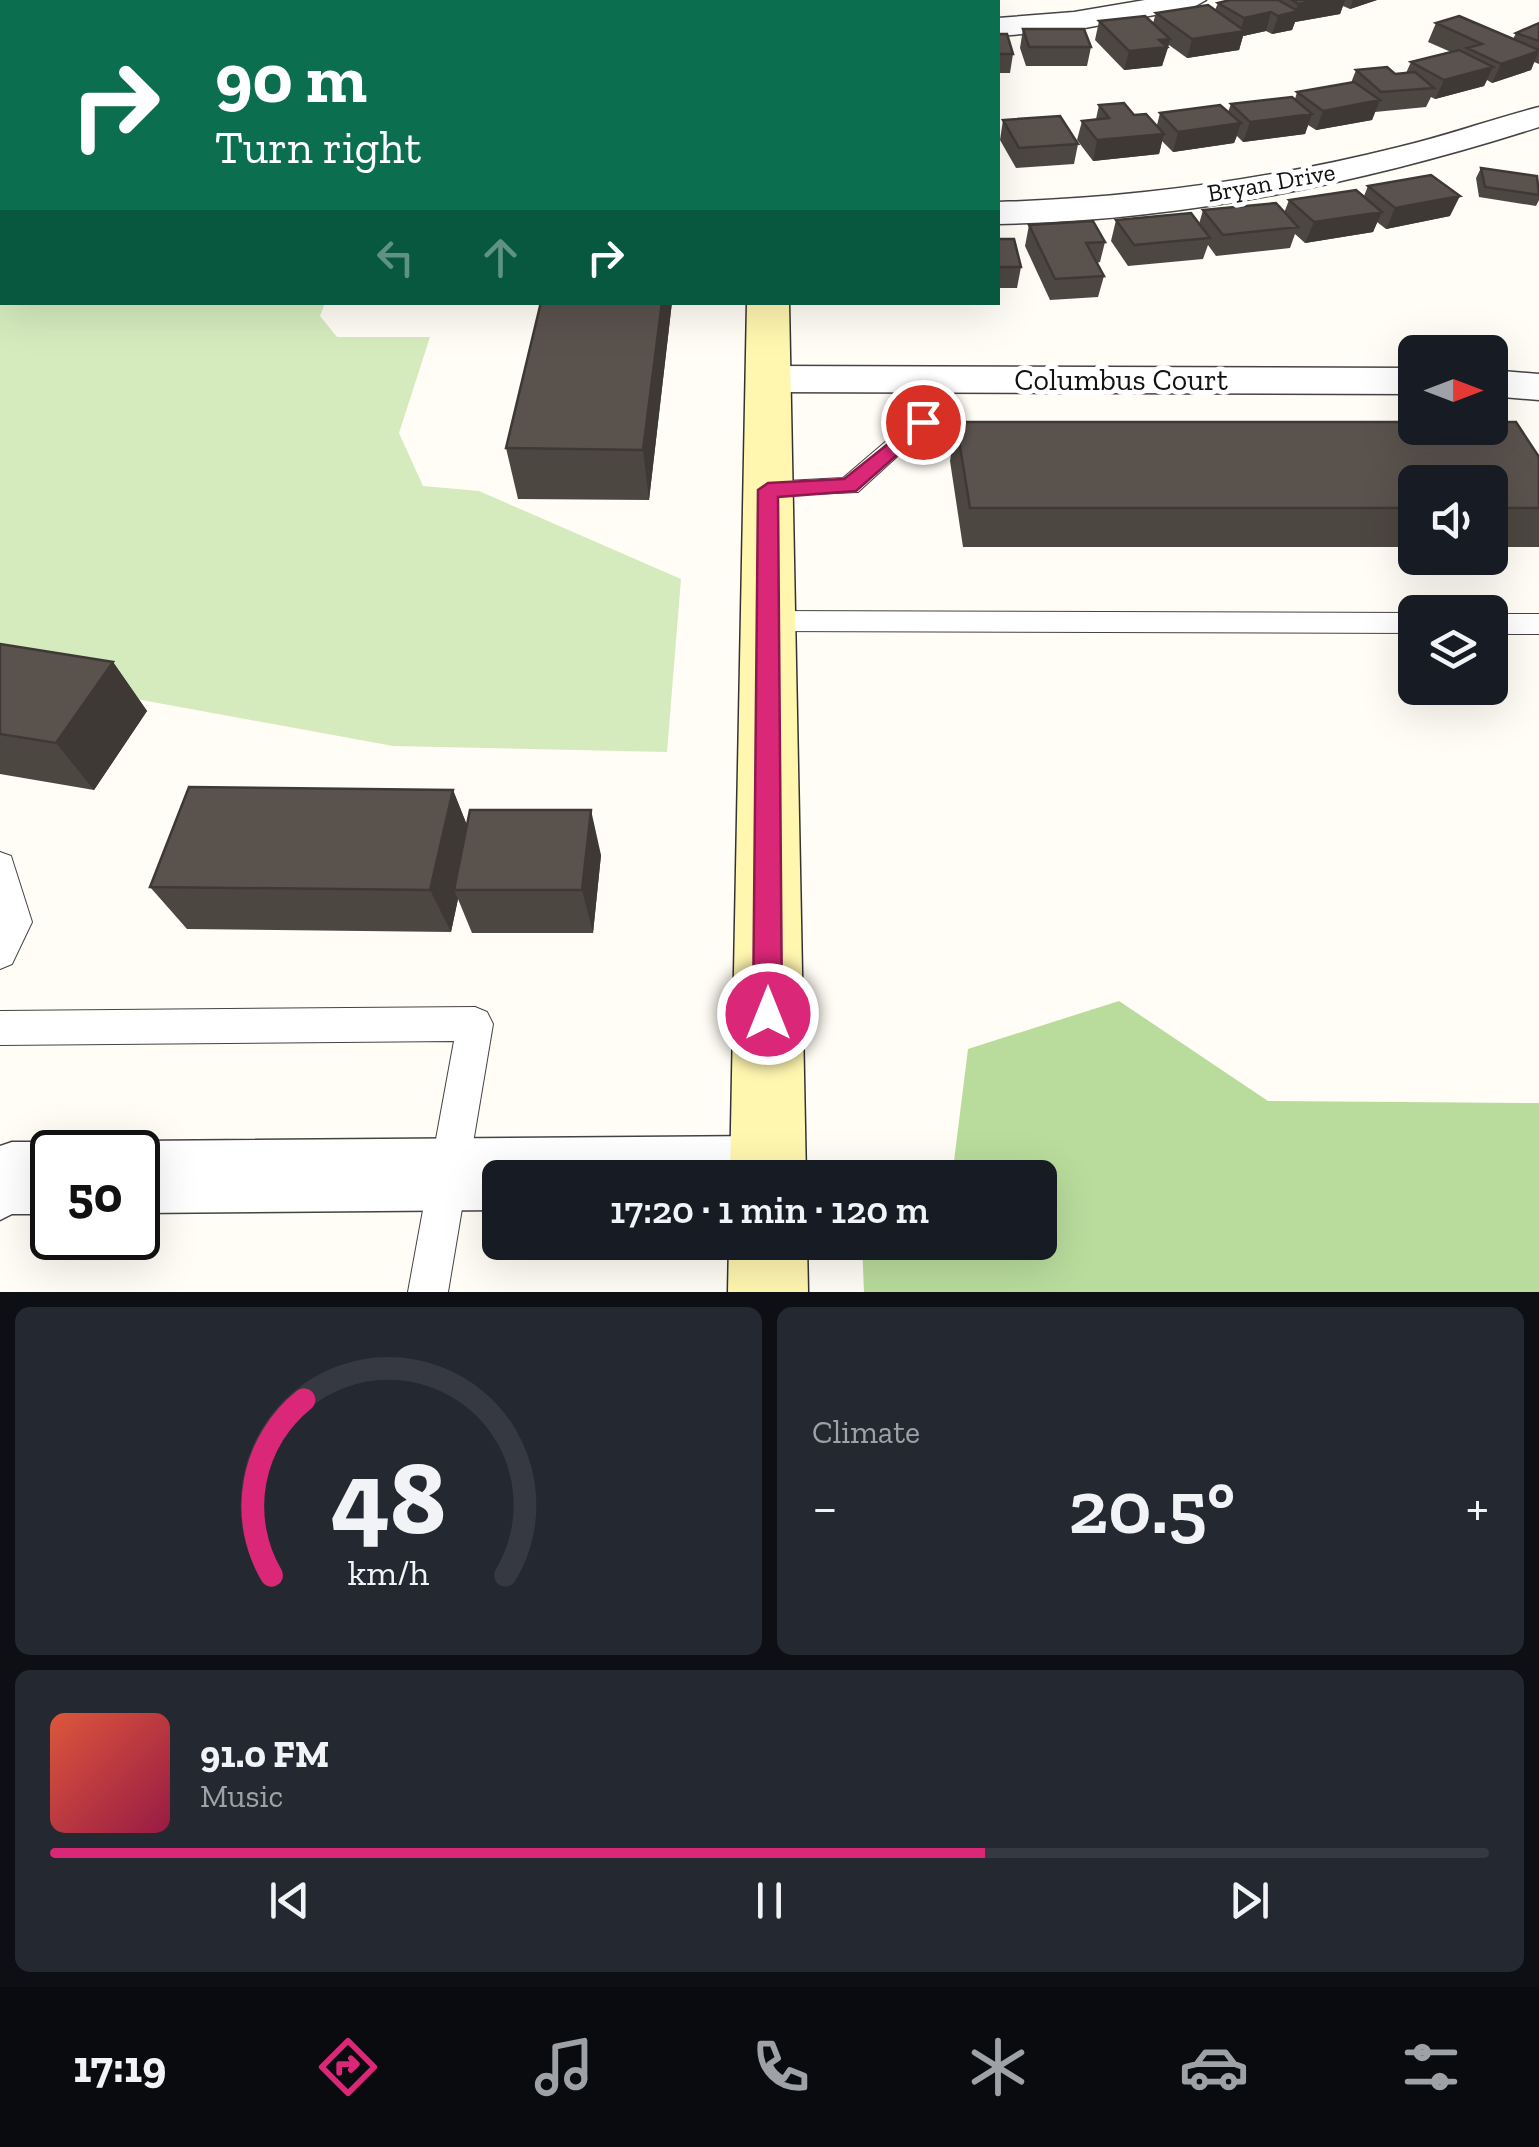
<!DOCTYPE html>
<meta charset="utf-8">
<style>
:root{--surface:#171b24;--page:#242831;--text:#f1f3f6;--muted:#9ea1a6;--line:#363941;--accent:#db2777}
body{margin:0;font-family:"Zilla Slab",serif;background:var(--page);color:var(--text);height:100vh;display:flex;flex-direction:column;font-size:38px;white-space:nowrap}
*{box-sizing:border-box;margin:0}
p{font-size:32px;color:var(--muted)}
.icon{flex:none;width:55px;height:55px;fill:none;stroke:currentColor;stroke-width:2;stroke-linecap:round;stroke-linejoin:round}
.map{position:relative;height:1292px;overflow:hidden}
.panel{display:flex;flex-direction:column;gap:15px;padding:15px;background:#0d0f14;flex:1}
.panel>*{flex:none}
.top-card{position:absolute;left:0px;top:0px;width:1000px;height:305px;box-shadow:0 10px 40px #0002;background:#0b6e4f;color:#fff;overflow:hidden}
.needle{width:65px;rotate:90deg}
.fabs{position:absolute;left:1398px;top:335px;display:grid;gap:20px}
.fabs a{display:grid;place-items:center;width:110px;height:110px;border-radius:15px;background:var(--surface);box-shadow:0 10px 40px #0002;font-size:50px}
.speed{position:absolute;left:30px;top:1130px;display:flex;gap:20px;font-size:50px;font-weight:700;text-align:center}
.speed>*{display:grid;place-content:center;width:130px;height:130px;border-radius:50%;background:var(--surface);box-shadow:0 10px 40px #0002;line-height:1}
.speed .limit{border:5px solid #111;border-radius:15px;background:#fff;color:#111}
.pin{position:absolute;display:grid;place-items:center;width:85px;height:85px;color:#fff;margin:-42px;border:5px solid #fff;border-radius:50%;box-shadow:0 2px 10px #0007}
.me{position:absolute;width:110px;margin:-55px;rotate:0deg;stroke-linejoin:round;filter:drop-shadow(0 0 8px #0008)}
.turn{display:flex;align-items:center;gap:35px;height:210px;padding:0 50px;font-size:45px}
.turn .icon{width:130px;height:130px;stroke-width:2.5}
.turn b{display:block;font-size:70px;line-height:85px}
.lanes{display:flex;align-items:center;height:95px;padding:0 50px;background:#0003;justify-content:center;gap:50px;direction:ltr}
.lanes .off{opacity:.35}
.big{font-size:75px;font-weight:600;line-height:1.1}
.panel .widget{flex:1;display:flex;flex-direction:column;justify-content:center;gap:15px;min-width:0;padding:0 35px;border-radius:15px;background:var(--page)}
.panel .dial{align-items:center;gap:0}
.dial svg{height:260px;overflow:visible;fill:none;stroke:var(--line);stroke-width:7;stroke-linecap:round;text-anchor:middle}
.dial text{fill:var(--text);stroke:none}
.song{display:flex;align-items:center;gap:30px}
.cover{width:120px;height:120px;border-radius:15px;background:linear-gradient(135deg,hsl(10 70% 55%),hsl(340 70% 35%))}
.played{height:10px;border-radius:5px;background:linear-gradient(90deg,var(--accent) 65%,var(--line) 65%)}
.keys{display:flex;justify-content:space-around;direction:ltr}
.heat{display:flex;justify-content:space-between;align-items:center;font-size:55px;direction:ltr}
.panel .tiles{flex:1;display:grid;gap:15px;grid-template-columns:1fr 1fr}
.widget:last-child{grid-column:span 2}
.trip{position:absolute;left:482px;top:1160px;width:575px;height:100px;border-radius:15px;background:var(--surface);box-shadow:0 10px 40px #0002;font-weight:600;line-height:100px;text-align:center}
.menu{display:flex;height:160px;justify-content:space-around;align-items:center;background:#090b0e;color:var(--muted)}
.menu .icon{width:70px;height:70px}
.menu .selected{color:var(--accent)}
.menu b{font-size:45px;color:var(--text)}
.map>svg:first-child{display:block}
.green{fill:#d5ebbd}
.forest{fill:#b9dc9c}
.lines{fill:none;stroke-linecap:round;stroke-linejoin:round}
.service-casing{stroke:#444;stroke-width:2}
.minor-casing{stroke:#444;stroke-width:3}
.secondary-casing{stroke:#333;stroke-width:3}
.service{fill:#fff;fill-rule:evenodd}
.minor{fill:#fff;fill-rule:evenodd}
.secondary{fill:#fff6b0;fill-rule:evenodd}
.wall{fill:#4d4742}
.shaded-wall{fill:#3f3936}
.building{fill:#5a524d;stroke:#3f3936;stroke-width:2.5}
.route{fill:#db2777;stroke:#8e194d;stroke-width:2.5}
.labels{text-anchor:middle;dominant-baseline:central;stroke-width:10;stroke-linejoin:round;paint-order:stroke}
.far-street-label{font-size:25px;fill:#111;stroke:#fff}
.street-label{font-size:30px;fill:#111;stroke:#fff}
</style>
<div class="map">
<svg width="1539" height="1292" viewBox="0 0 1539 1292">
<rect width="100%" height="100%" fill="#fffdf5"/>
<path class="green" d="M0 167 2 302 325 303 320 316 337 337H430L399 433 423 486 479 491 681 579 667 752 393 746 0 674Z"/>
<path class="forest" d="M1119 1001 1268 1101 1539 1103V1292H864L862 1243 1040 1242V1178L952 1177 968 1049Z"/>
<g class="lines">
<g class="service-casing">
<path id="service" d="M88 0H141L142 2H89Z
M0 115H2V125H0Z
M919 372 930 379 935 422 858 492 759 496 756 490 759 484 768 482 843 478 911 420 908 379Z
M768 611 1415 613V633L768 631 758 628 755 621 758 614Z
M1490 614H1539V634H1490Z
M0 852 11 856 32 922 12 964 0 969Z
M475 1007 487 1012 493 1024 448 1292H408L454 1041 0 1045V1011Z"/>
</g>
<g class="minor-casing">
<path id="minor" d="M1145 0H1206L1192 8 1074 30 998 36V18L1074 12Z
M1539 107V127C1364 183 1182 221 998 224V202C1134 198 1267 180 1399 147 1446 136 1492 119 1539 107Z
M768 366 1415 368V394L768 392 753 388 747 379 753 370Z
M1490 370 1539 374V400L1490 396Z
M768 1136 794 1146 804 1172 802 1178H500V1210L138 1213V1152H112L138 1141Z
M12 1142H52L78 1152H52V1214H12L0 1220V1146Z"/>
</g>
<g class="secondary-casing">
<path id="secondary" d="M753 0H783V2H754Z
M747 302H789L806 1178H730Z
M729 1242H807L808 1292H728Z"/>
</g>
<use href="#service" class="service"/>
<use href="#minor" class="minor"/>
<use href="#secondary" class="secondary"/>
</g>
<path class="wall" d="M265 0H367L366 2H265Z
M615 0H705V2H616Z
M843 0H906V2H843Z
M919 0H977V2H920Z
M1230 0H1377L1350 9 1343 6 1340 14 1295 22 1292 30 1272 34 1266 31 1243 36 1239 50 1187 58 1169 45 1162 66 1124 70 1095 40 1099 21 1153 23 1156 13 1215 10 1218 3Z
M1436 23 1513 39 1516 33 1539 23V64L1534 62 1531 70 1492 83 1487 80 1484 86 1435 99 1431 97 1426 107 1375 112 1372 120 1316 130 1308 125 1305 134 1243 142 1237 136 1234 143 1173 152 1162 141 1159 154 1093 161 1077 140 1082 121 1096 119 1099 105 1134 115 1157 125 1160 113 1228 112 1231 104 1295 99 1297 92 1351 83 1356 70 1395 74 1406 73 1411 62 1451 52 1428 42Z
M1023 29 1091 47 1087 66H1026L1020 48Z
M998 34 1013 54 1010 73H998Z
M1003 120 1078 144 1074 164 1016 168 1000 140Z
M1481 168 1539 183V200L1536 206 1479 197 1476 178Z
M1368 186 1450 216 1386 229 1377 222 1373 232 1305 243 1295 234 1290 248 1216 256 1208 245 1203 259 1128 266 1111 241 1116 220 1199 224 1203 210 1284 213 1289 200 1364 196Z
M1029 225 1105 242 1100 262 1097 263 1104 276 1098 297 1050 300 1025 246Z
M998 239 1021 267 1017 288H998Z
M541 302H672L649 500 518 499 506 448Z
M956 422 1539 457V547H1490V482H1415V547H963L950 461Z
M0 644 113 662 147 711 94 790 0 774Z
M453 790 467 825 601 855 593 933H472L458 899 451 932 187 929 150 887Z"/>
<path class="shaded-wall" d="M334 0H367L366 2H334Z
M462 0H490L489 2H461Z
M1320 0H1345L1340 14 1295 22 1292 30 1272 34 1278 16 1296 12 1298 4Z
M1353 0H1377L1350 9Z
M1271 12 1266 31 1243 36 1239 50 1187 58 1192 39 1240 32 1244 18Z
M2 25V76L0 71V27Z
M1170 39 1162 66 1124 70 1129 51 1159 40Z
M1539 51 1531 70 1492 83 1501 64Z
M1493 67 1484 86 1435 99 1444 80Z
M1380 100 1372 120 1316 130 1323 111Z
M1312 114 1305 134 1243 142 1250 122Z
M1241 123 1234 143 1173 152 1178 132Z
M1164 134 1159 154 1093 161 1097 140Z
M1460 196 1450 216 1386 229 1395 208Z
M1382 212 1373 232 1305 243 1314 222Z
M662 302H672L649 500 643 450Z
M113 662 147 711 94 790 56 743Z
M453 790 471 836 454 890 458 899 451 932 430 890Z
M591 810 601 855 593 933 582 890Z"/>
<path class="building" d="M376 0H462L461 2H374Z
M1230 0H1278L1298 11 1278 16 1271 12 1244 18 1218 3Z
M1292 0H1320L1298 4Z
M1208 5 1245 31 1192 39 1156 13Z
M0 11 2 12V25L0 27Z
M1145 16 1170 39 1159 40 1167 47 1129 51 1099 21Z
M1459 16 1539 50V51L1501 64 1467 48 1482 44 1436 23Z
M1539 23V41L1516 33Z
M1023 29H1084L1091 47H1029Z
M998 34H1007L1013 54H998Z
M1459 50 1493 67 1444 80 1411 62Z
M1387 67 1395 74 1415 72 1434 88 1381 92 1356 70Z
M1354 82 1380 100 1323 111 1297 92Z
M1292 97 1312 114 1250 122 1231 104Z
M1124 103 1134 115 1146 114 1164 134 1097 140 1082 121 1109 118 1099 105Z
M1220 105 1241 123 1178 132 1160 113Z
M1060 116 1078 144 1019 148 1003 120Z
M1481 168 1537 176 1539 195 1485 187Z
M1431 175 1460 196 1395 208 1368 186Z
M1356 190 1382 212 1314 222 1289 200Z
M1276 203 1298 227 1223 235 1203 210Z
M1191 213 1210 238 1134 245 1116 220Z
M1093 221 1105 242 1086 243 1104 276 1055 279 1029 225Z
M998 239H1014L1021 267H998Z
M541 302H662L643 450 506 448Z
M956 422H1415V428H1490V422H1516L1539 457V508H1490V482H1415V508H970Z
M0 644 113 662 56 743 0 734Z
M189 787 453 790 430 890 150 887Z
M470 810H591L582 890H454Z"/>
<path class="route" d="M923 416 933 422 930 426 856 491 778 497 782 1014 778 1024 768 1029 758 1024 753 1014 758 490 768 483 844 479Z"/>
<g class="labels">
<g class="far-street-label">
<text transform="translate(1271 182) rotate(-10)">Bryan Drive</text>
</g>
<g class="street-label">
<text x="1121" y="380">Columbus Court</text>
</g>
</g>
</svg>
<div class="fabs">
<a><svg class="needle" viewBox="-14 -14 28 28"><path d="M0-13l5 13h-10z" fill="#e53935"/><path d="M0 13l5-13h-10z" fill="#9ea1a6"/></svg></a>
<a><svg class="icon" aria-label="sound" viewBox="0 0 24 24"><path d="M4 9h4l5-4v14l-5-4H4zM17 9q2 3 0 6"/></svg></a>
<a><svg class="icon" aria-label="layers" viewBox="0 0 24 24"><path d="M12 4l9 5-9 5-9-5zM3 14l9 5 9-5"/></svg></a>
</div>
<div class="speed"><div class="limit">50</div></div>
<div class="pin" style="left:923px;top:422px;background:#d93025"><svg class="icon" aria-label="arrive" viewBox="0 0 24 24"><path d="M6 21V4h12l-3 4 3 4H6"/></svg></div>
<svg class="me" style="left:768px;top:1014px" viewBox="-20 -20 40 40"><circle r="17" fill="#db2777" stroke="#fff" stroke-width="3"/><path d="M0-11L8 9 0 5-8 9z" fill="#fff"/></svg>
<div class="trip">17:20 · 1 min · 120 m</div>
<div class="top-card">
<div class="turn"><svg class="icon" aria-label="right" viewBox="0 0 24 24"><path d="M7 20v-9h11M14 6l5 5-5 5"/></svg><div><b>90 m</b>Turn right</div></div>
<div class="lanes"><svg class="icon off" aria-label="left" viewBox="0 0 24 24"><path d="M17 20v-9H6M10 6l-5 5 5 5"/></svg><svg class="icon off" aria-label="ahead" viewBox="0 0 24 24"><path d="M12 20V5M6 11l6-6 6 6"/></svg><svg class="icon" aria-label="right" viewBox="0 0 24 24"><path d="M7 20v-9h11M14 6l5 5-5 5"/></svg></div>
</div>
</div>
<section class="panel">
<div class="tiles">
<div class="widget dial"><svg viewBox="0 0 100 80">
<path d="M14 69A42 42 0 1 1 86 69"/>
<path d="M14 69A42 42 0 0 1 24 15" stroke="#db2777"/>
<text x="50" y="56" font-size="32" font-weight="700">48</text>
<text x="50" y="72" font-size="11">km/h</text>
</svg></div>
<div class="widget"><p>Climate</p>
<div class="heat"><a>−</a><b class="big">20.5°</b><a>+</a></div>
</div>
<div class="widget">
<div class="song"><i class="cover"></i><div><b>91.0 FM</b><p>Music</p></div></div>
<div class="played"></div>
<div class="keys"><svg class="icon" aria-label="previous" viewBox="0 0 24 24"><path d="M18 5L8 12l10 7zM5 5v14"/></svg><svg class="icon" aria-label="pause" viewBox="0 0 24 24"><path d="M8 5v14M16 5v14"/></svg><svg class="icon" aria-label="next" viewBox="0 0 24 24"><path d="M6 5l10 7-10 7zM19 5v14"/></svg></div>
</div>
</div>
</section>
<nav class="menu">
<b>17:19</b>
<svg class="icon selected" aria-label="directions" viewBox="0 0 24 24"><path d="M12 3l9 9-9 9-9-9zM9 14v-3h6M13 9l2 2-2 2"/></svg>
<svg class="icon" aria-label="music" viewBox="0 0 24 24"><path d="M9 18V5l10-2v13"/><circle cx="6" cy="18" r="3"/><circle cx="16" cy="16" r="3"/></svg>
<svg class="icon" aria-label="phone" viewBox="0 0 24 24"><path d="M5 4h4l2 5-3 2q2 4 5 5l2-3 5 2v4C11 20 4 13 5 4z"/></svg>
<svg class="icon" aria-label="climate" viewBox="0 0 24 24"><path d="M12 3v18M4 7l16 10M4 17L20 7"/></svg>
<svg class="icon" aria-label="car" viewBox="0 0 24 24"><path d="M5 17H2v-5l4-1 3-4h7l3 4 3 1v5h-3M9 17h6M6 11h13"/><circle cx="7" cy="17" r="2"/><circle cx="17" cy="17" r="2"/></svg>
<svg class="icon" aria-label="filters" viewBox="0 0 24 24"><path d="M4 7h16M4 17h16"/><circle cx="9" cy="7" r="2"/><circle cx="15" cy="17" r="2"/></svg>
</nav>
